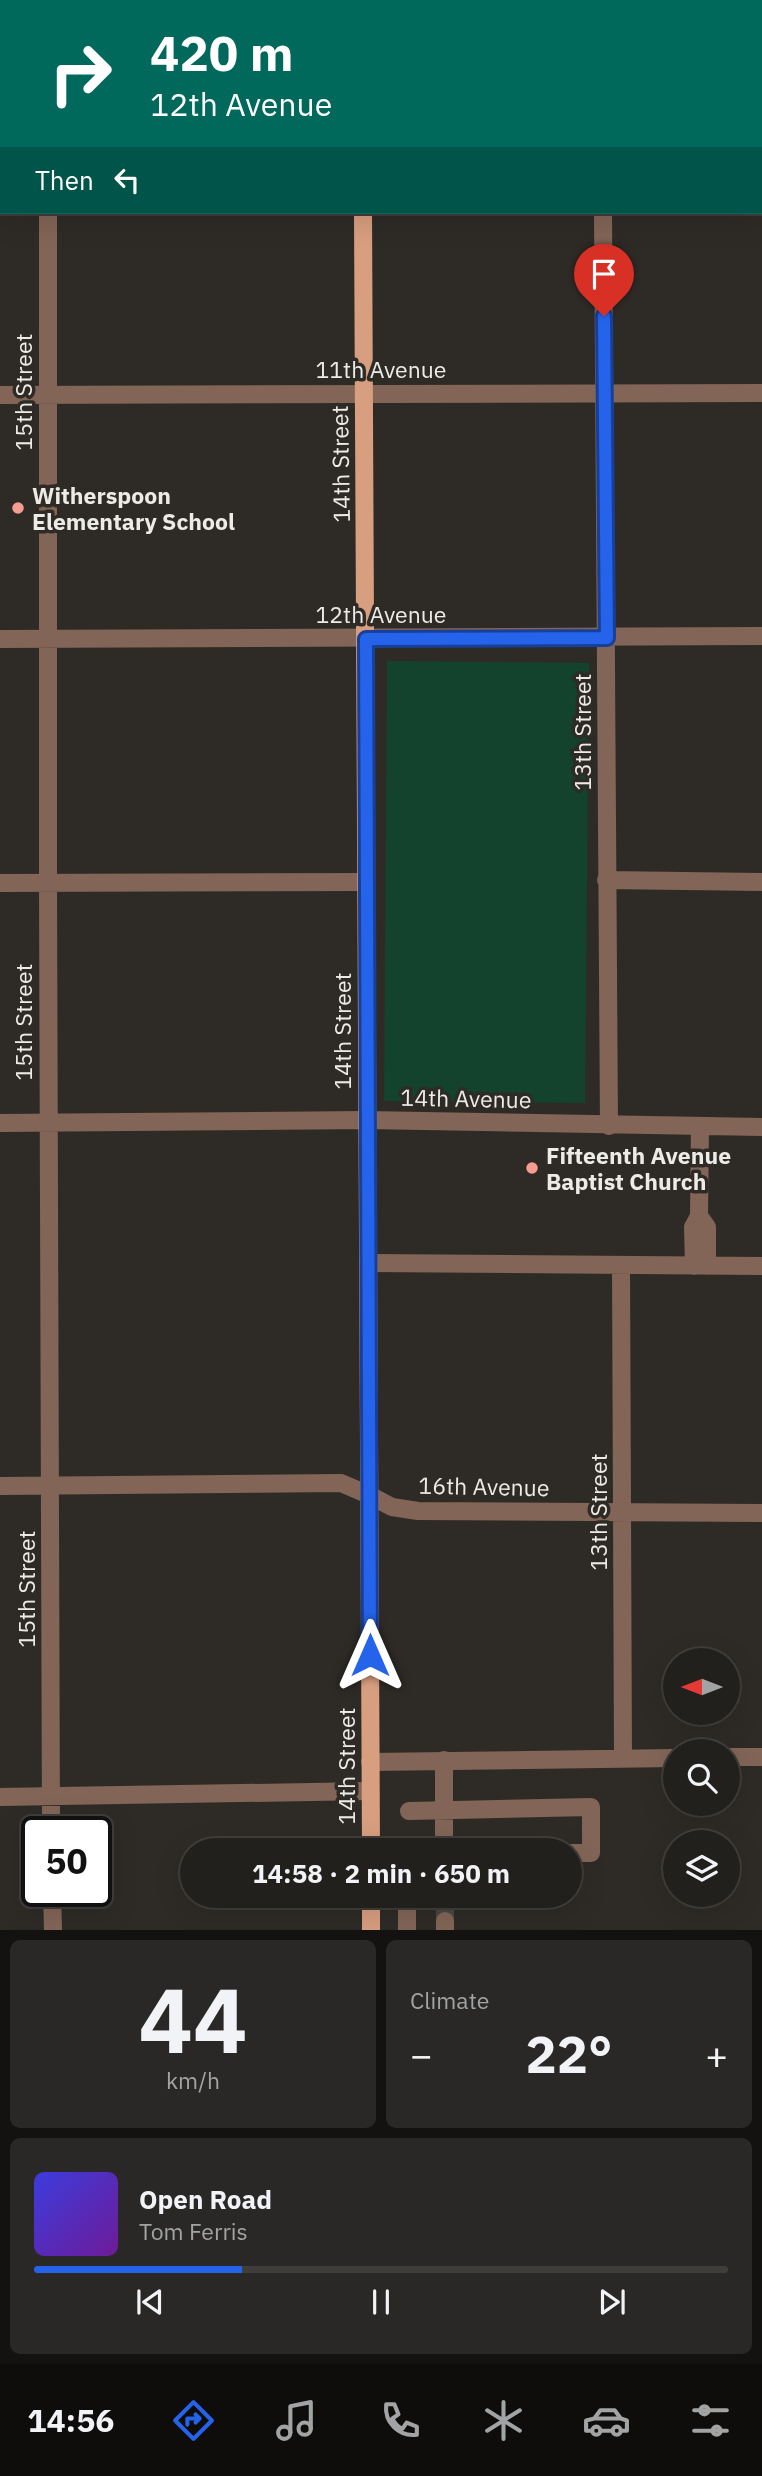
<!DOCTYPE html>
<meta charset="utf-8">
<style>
:root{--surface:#22201d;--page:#2a2826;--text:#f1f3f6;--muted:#a2a3a4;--line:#3f3e3b;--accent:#2563eb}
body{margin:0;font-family:"IBM Plex Sans",sans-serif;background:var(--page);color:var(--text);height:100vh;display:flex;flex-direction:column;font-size:26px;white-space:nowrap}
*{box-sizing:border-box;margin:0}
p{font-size:23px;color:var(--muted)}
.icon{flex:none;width:38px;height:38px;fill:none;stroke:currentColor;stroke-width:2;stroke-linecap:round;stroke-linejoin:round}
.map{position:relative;height:1930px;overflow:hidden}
.details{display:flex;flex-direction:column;gap:10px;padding:10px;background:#131210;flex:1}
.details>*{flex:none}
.banner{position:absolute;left:0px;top:0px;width:763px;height:214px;box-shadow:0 7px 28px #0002,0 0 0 2px var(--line);background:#00695c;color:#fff;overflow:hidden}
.needle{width:46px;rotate:270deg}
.fabs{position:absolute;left:663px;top:1648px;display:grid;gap:14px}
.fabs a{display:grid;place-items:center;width:77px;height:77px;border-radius:50%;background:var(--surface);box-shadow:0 7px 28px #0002,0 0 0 2px var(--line);font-size:35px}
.speed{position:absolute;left:21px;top:1816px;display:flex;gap:14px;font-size:35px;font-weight:700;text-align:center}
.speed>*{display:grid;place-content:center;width:91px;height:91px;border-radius:50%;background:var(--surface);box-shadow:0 7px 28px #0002,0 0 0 2px var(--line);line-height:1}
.speed .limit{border:4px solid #111;border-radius:10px;background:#fff;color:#111}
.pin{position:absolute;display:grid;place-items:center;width:60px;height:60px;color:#fff;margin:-72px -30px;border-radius:50% 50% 50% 0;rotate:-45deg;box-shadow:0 0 7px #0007}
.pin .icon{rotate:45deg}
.me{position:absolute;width:77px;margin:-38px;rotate:0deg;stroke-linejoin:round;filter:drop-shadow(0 0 5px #0008)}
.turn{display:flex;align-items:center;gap:24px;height:147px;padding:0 35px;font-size:32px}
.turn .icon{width:91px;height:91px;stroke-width:2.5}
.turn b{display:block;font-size:49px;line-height:60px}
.then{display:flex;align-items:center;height:66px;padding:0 35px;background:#0003;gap:14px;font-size:26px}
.big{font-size:52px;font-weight:700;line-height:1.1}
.details .tile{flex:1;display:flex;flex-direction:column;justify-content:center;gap:10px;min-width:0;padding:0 24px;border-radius:10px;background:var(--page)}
.details .dial{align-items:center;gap:0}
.dial b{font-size:91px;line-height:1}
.song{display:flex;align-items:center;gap:21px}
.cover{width:84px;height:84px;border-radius:10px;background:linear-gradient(135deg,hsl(240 70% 55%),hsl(280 70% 35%))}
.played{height:7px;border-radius:4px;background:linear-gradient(90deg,var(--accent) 30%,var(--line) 30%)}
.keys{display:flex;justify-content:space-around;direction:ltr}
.heat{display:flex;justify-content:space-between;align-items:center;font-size:38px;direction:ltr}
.details .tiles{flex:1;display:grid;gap:10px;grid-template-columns:1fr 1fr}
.tile:last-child{grid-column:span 2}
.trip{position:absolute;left:180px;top:1838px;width:402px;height:70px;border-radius:35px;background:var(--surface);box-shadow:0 7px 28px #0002,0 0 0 2px var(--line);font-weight:700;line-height:70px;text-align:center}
.tab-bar{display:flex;height:112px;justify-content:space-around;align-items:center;background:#0e0d0c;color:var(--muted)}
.tab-bar .icon{width:49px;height:49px}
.tab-bar .current{color:var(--accent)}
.tab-bar b{font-size:32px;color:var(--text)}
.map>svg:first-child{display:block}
.green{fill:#13422d}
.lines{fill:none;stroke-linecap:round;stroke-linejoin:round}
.minor-tunnel{stroke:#4a4844;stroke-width:18;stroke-dasharray:18 9;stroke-linecap:butt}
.minor{stroke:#826557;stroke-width:18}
.major{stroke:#d89e80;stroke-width:18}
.route-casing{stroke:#184099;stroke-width:18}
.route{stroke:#2563eb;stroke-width:12}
.poi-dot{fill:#f59d8f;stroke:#2e2b27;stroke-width:2.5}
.labels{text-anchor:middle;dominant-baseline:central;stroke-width:7;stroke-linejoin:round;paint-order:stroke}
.street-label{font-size:23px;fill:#ecebe8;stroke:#2e2b27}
.poi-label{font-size:23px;font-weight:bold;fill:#ecebe8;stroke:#2e2b27;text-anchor:start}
</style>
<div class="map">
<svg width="762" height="1930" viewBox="0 0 762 1930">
<rect width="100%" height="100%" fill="#2e2b27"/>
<path class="green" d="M387 661 589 663 585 1103 384 1101Z"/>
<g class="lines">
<path class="minor-tunnel" d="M445 1921V1895"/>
<path class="minor" d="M599 0V2
M761 143H762
M0 152H2
M48 212V883L51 1832
M603 212 609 1126
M0 395 762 393
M0 639 762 636
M606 880 762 882
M0 883 367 882
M0 1123 366 1120 762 1127
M699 1216 707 1227V1266
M368 1263 762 1266
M621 1265 623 1758
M694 1266 693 1227 699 1216 700 1126
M0 1486 341 1483 369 1495 392 1507 418 1511 762 1513
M728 1757H762
M370 1762 676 1758
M0 1797 370 1791
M409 1811 591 1807V1853H570
M444 1850V1760
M52 1892 53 1930
M407 1895V1930
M445 1921V1930"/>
<path class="major" d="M360 0V2
M363 212 371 1850
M371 1895V1930"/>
</g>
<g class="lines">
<g class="route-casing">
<path id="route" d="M370 1655 366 639 607 638 604 316"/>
</g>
<use href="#route" class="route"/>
</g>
<g class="poi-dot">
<circle cx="18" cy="508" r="7"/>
<circle cx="532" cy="1168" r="7"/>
</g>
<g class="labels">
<g class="street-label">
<text x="381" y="369">11th Avenue</text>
<text transform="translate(23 392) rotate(-90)">15th Street</text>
<text transform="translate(340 464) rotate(-91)">14th Street</text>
<text x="381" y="614">12th Avenue</text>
<text transform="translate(582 732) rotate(-90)">13th Street</text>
<text transform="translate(23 1022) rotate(-90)">15th Street</text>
<text transform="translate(342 1031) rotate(-90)">14th Street</text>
<text transform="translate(466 1098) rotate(1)">14th Avenue</text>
<text transform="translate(484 1486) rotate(1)">16th Avenue</text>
<text transform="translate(598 1512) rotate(-90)">13th Street</text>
<text transform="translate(26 1589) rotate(-90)">15th Street</text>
<text transform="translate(346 1766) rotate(-90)">14th Street</text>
</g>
<g class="poi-label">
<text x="32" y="495">Witherspoon<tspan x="32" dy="26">Elementary School</tspan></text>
<text x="546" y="1155">Fifteenth Avenue<tspan x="546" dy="26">Baptist Church</tspan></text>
</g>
</g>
</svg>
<div class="fabs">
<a><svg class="needle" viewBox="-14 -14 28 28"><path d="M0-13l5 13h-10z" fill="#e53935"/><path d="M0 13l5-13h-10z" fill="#a2a3a4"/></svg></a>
<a><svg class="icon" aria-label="search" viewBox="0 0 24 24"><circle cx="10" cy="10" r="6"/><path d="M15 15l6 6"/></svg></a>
<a><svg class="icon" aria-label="layers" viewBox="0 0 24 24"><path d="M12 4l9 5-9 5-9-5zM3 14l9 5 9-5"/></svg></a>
</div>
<div class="speed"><div class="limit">50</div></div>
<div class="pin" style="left:604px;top:316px;background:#d93025"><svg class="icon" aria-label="arrive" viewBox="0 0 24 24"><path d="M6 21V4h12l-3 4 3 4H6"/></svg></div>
<svg class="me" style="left:370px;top:1655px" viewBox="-20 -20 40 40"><path d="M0-17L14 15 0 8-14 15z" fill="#2563eb" stroke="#fff" stroke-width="4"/></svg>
<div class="trip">14:58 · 2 min · 650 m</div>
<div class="banner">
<div class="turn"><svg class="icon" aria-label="right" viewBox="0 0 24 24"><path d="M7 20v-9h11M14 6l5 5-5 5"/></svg><div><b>420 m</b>12th Avenue</div></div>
<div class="then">Then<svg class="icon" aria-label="left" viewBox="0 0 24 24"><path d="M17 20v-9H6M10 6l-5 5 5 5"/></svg></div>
</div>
</div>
<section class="details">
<div class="tiles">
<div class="tile dial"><b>44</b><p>km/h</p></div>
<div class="tile"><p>Climate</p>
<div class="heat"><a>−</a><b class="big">22°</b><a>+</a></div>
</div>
<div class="tile">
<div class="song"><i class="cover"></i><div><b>Open Road</b><p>Tom Ferris</p></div></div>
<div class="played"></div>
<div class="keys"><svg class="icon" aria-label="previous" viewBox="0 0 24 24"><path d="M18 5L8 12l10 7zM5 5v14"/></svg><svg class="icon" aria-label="pause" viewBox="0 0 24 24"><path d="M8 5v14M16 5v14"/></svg><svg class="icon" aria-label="next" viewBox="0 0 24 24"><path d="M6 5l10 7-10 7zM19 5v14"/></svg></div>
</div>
</div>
</section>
<nav class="tab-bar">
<b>14:56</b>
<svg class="icon current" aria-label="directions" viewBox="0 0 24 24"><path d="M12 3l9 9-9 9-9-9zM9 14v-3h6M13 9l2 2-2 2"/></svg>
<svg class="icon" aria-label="music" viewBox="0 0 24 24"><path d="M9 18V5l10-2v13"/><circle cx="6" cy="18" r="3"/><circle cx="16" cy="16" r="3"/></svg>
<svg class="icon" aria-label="phone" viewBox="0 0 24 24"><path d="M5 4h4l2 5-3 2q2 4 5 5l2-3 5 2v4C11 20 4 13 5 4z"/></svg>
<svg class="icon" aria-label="climate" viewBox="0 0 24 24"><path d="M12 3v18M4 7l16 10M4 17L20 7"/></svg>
<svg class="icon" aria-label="car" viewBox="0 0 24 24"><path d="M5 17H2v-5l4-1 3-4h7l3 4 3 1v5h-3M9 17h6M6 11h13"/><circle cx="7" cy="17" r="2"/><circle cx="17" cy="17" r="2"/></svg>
<svg class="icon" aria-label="filters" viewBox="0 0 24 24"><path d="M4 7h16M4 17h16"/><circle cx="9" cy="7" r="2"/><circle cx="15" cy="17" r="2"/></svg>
</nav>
